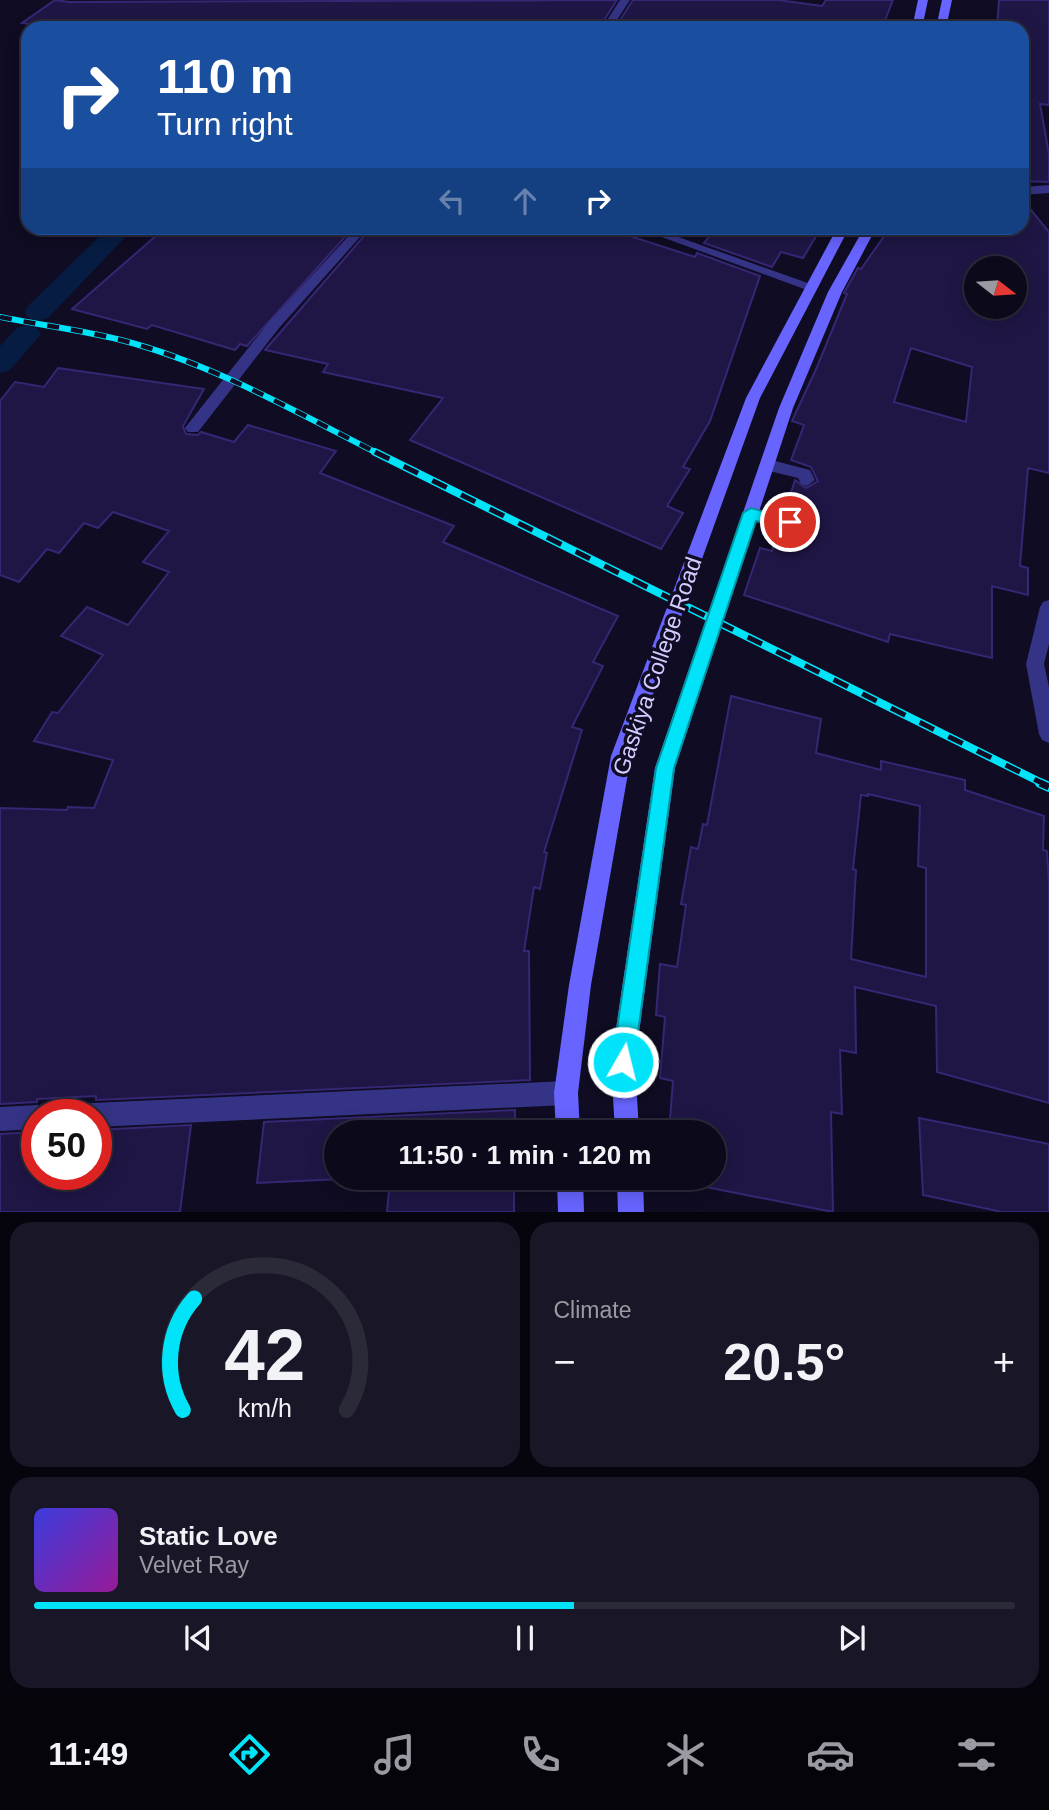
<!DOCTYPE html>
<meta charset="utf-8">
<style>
:root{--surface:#0b091a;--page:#191727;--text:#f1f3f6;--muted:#9a9aa2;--line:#2b2a39;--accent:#00e3f8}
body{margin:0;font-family:Arial,sans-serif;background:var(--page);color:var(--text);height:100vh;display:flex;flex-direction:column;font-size:26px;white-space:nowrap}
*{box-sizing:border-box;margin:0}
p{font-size:23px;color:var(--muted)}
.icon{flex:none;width:38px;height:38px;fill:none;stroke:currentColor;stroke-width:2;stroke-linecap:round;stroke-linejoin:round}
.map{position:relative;height:1212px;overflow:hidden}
.details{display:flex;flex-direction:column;gap:10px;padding:10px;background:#06050e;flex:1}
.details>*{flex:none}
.banner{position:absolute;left:21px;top:21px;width:1008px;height:214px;border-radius:21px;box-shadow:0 4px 18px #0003,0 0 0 2px var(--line);background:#1a4fa0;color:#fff;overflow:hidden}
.needle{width:46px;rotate:107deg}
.buttons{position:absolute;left:964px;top:256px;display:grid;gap:14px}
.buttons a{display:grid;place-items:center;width:63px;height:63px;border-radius:50%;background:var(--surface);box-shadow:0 4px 18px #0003,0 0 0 2px var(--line);font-size:35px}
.speed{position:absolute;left:21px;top:1099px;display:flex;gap:14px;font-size:35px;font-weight:700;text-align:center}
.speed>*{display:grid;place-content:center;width:91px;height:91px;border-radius:50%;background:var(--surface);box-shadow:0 4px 18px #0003,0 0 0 2px var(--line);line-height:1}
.speed .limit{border:10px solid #d22;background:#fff;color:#111}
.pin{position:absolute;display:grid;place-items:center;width:60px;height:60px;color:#fff;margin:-30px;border:4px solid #fff;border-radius:50%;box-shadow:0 2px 7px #0007}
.me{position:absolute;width:77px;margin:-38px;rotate:8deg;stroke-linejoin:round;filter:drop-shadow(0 0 5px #0008)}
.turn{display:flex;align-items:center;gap:24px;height:147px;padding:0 21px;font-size:32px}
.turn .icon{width:91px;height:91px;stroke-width:2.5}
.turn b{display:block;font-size:49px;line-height:60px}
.lanes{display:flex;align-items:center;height:66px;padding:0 21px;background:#0003;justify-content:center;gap:35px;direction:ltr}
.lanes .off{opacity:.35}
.big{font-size:52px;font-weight:700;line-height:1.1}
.details .card{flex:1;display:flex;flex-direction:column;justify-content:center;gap:10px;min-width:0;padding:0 24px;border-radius:21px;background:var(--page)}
.details .dial{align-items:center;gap:0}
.dial svg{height:182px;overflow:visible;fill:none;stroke:var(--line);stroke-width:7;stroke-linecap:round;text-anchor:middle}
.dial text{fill:var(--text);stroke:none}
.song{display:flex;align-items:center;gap:21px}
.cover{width:84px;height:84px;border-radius:10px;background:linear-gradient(135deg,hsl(240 70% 55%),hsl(300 70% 35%))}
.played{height:7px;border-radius:4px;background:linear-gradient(90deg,var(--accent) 55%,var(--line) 55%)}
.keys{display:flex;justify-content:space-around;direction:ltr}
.heat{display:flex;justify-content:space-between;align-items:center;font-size:38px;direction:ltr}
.details .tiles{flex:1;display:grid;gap:10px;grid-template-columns:1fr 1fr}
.card:last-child{grid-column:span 2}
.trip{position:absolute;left:324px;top:1120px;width:402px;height:70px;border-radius:35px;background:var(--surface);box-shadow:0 4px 18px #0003,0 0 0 2px var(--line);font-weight:700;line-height:70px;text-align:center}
.menu{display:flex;height:112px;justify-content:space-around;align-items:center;background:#04040a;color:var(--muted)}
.menu .icon{width:49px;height:49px}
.menu .selected{color:var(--accent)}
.menu b{font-size:32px;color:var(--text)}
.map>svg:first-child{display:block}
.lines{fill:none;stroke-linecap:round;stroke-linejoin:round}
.canal{fill:#061c42;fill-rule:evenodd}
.building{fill:#1f1645;stroke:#352773;stroke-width:2;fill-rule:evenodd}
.lane{fill:#353385;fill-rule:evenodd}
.street{fill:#353385;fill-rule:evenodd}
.secondary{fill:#6764ff;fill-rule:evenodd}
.rail-far2-casing{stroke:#00e3f8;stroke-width:6}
.rail-far1-casing{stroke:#00e3f8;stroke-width:8}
.rail-casing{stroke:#00e3f8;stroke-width:10}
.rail-far2{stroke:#0f0c23;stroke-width:4.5;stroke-dasharray:12;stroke-linecap:butt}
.rail-far1{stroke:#0f0c23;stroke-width:5;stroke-dasharray:16;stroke-linecap:butt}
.rail{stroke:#0f0c23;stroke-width:7;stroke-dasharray:20;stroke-linecap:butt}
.route{fill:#00e3f8;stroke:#0094a1;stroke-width:2}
.labels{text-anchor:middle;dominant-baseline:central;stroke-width:7;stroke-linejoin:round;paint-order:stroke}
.street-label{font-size:23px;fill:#d3cdff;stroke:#0f0c23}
</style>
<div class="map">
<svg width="1049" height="1212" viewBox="0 0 1049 1212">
<rect width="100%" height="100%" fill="#0f0c23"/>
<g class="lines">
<path class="canal" d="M108 228H134L48 318 38 321 28 318 25 312 28 306Z
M27 325 37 328 41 334 10 370 0 373V346L17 328Z"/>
</g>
<path class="building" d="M55 0 69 2 617 0 599 28H55L22 23Z
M633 0H778L822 6 826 0H893L882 28H615Z
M999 0H1049V105L1040 104 1049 154V182L1022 181V28H997Z
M1022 199 1049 232V473L1028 468 1020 566 1028 568V595L992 586V658L890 634 888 642 744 595 760 548 772 551 778 530 788 532 805 518 796 510 784 514 795 480 806 488 818 481 811 467 791 460 804 425 792 421 817 367 847 294 844 293 858 268 861 269 890 228H1022ZM976 268H1015V306H976ZM911 348 972 367 966 422 894 402Z
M165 228H353L247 346 240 344 235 350 152 325 147 329 72 309Z
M371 228H605L695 257 697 253 760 276 710 421 683 467 690 469 667 506 683 513 661 549 410 440 443 398 323 372 328 364 265 350Z
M716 228H821L803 258 781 252 772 267 704 243Z
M58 368 204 389 183 426 186 434 198 435 201 432 234 442 248 425 336 451 320 473 454 526 443 542 618 616 593 662 603 666 572 727 582 730 544 852 547 853 540 889 534 887 524 951H529L530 1080 96 1100V1096L37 1099V1102L0 1104V808L67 810 68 807 94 808 113 760 34 741 52 712 58 713 103 655 61 636 87 607 128 625 169 572 143 562 169 531 113 512 98 528 84 523 59 553 47 549 19 582 0 575V401L15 382 44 387Z
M731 696 821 719 816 753 881 770V761L965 780V790L1044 816 1043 850 1047 851 1049 883V1103L937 1072 936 1006 855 987 856 1053 840 1050 842 1114 831 1112 833 1212 665 1179 714 1178V1132H669L673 1081 660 1078 665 1017 656 1015 660 964 677 967 686 905 681 904 691 847 698 849 703 824 707 825ZM868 794 920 806 918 866 926 868V977L851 959 856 870 853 869 861 795 868 796Z
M515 1110V1132H336V1178H363L257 1183 264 1122Z
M919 1118 1049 1144V1212H1002L923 1195Z
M191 1125 180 1212H0V1134L37 1132V1174H96V1130Z
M390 1178H514V1212H387Z"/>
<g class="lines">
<path class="lane" d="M767 459 810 470 815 480 807 486 801 484 798 478 761 469 759 465Z
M751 507 784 517 794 512 802 518 786 530 745 517 743 513Z"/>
<path class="street" d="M620 0H630L612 28H602Z
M1049 185V193L1022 195V187Z
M356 228H368L279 328 198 432H188L185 428 188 424 269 322Z
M637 228H653L819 287 812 291 807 290Z
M1049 600V644L1044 664 1049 687V743L1042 740 1039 734 1026 664 1040 607 1043 602Z
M566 1081 575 1084 578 1093 575 1102 566 1105 96 1127V1115H80L83 1106 92 1103Z
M37 1105 46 1108 48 1115H37V1129L0 1131V1107Z"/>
<path class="secondary" d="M918 0H928L922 28H912Z
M942 0H952L946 28H936Z
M837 228H849L760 398 631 756 591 985 578 1093 580 1132H556L554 1093 569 985 611 756 746 398Z
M864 228H876L842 292 793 408 675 768 635 1062 639 1132H615L611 1062 655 768 779 408 828 292Z
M557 1178H583L584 1212H558Z
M617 1178H643L644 1212H618Z"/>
<g class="rail-far2-casing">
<path id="rail-far2" d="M0 317C40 325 81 330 121 340 211 363 296 412 379 454"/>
</g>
<g class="rail-far1-casing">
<path id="rail-far1" d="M375 452 1044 784"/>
</g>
<g class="rail-casing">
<path id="rail" d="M1040 783 1049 787"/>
</g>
<use href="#rail-far2" class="rail-far2"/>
<use href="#rail-far1" class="rail-far1"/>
<use href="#rail" class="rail"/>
</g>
<path class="route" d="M751 508 785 518 790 517 798 522 796 526 786 530 756 521 674 768 634 1062 631 1070 623 1073 616 1070 612 1062 656 768 743 513Z"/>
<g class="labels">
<g class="street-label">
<text transform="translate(657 666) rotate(-71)">Gaskiya College Road</text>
</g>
</g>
</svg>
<div class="buttons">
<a><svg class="needle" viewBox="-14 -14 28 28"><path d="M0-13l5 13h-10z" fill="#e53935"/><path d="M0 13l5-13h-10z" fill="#9a9aa2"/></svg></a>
</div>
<div class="speed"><div class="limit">50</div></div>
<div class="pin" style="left:790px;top:522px;background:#d93025"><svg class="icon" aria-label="arrive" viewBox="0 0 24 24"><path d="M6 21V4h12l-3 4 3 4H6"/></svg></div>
<svg class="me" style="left:623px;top:1062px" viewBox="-20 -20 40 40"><circle r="17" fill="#00e3f8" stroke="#fff" stroke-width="3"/><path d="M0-11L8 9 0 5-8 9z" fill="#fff"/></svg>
<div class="trip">11:50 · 1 min · 120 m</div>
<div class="banner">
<div class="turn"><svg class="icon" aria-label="right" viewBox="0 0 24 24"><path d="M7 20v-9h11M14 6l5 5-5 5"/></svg><div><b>110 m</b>Turn right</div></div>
<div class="lanes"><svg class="icon off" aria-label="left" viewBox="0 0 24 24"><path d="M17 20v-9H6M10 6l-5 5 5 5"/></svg><svg class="icon off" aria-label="ahead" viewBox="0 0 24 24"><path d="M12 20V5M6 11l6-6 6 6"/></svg><svg class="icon" aria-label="right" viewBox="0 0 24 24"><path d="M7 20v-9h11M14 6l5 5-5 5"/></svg></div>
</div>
</div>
<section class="details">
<div class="tiles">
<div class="card dial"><svg viewBox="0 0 100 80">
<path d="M14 69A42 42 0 1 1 86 69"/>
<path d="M14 69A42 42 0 0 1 19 20" stroke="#00e3f8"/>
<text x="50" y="56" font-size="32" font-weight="700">42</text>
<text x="50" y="72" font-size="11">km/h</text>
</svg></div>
<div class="card"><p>Climate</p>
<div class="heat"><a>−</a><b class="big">20.5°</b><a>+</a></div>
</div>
<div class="card">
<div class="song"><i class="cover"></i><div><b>Static Love</b><p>Velvet Ray</p></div></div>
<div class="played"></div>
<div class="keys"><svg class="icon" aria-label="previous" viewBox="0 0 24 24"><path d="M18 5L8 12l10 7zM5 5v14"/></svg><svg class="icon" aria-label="pause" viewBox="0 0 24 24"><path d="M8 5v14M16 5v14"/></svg><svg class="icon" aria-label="next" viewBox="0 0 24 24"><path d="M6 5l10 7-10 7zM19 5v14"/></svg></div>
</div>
</div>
</section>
<nav class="menu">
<b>11:49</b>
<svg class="icon selected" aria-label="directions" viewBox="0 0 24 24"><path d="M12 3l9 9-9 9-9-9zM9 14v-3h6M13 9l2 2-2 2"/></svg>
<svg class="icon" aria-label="music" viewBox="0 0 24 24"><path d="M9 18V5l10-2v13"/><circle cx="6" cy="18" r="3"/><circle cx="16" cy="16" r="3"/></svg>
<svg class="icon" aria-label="phone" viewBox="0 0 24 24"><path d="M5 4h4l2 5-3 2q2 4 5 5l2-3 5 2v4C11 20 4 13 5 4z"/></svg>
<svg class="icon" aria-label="climate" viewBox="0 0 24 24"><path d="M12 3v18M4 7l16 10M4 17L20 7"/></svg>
<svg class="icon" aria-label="car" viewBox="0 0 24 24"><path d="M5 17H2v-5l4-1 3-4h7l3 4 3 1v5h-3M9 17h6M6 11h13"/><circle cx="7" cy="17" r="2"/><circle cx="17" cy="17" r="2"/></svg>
<svg class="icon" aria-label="filters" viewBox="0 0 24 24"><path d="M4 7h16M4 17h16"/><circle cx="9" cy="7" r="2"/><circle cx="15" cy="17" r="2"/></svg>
</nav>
